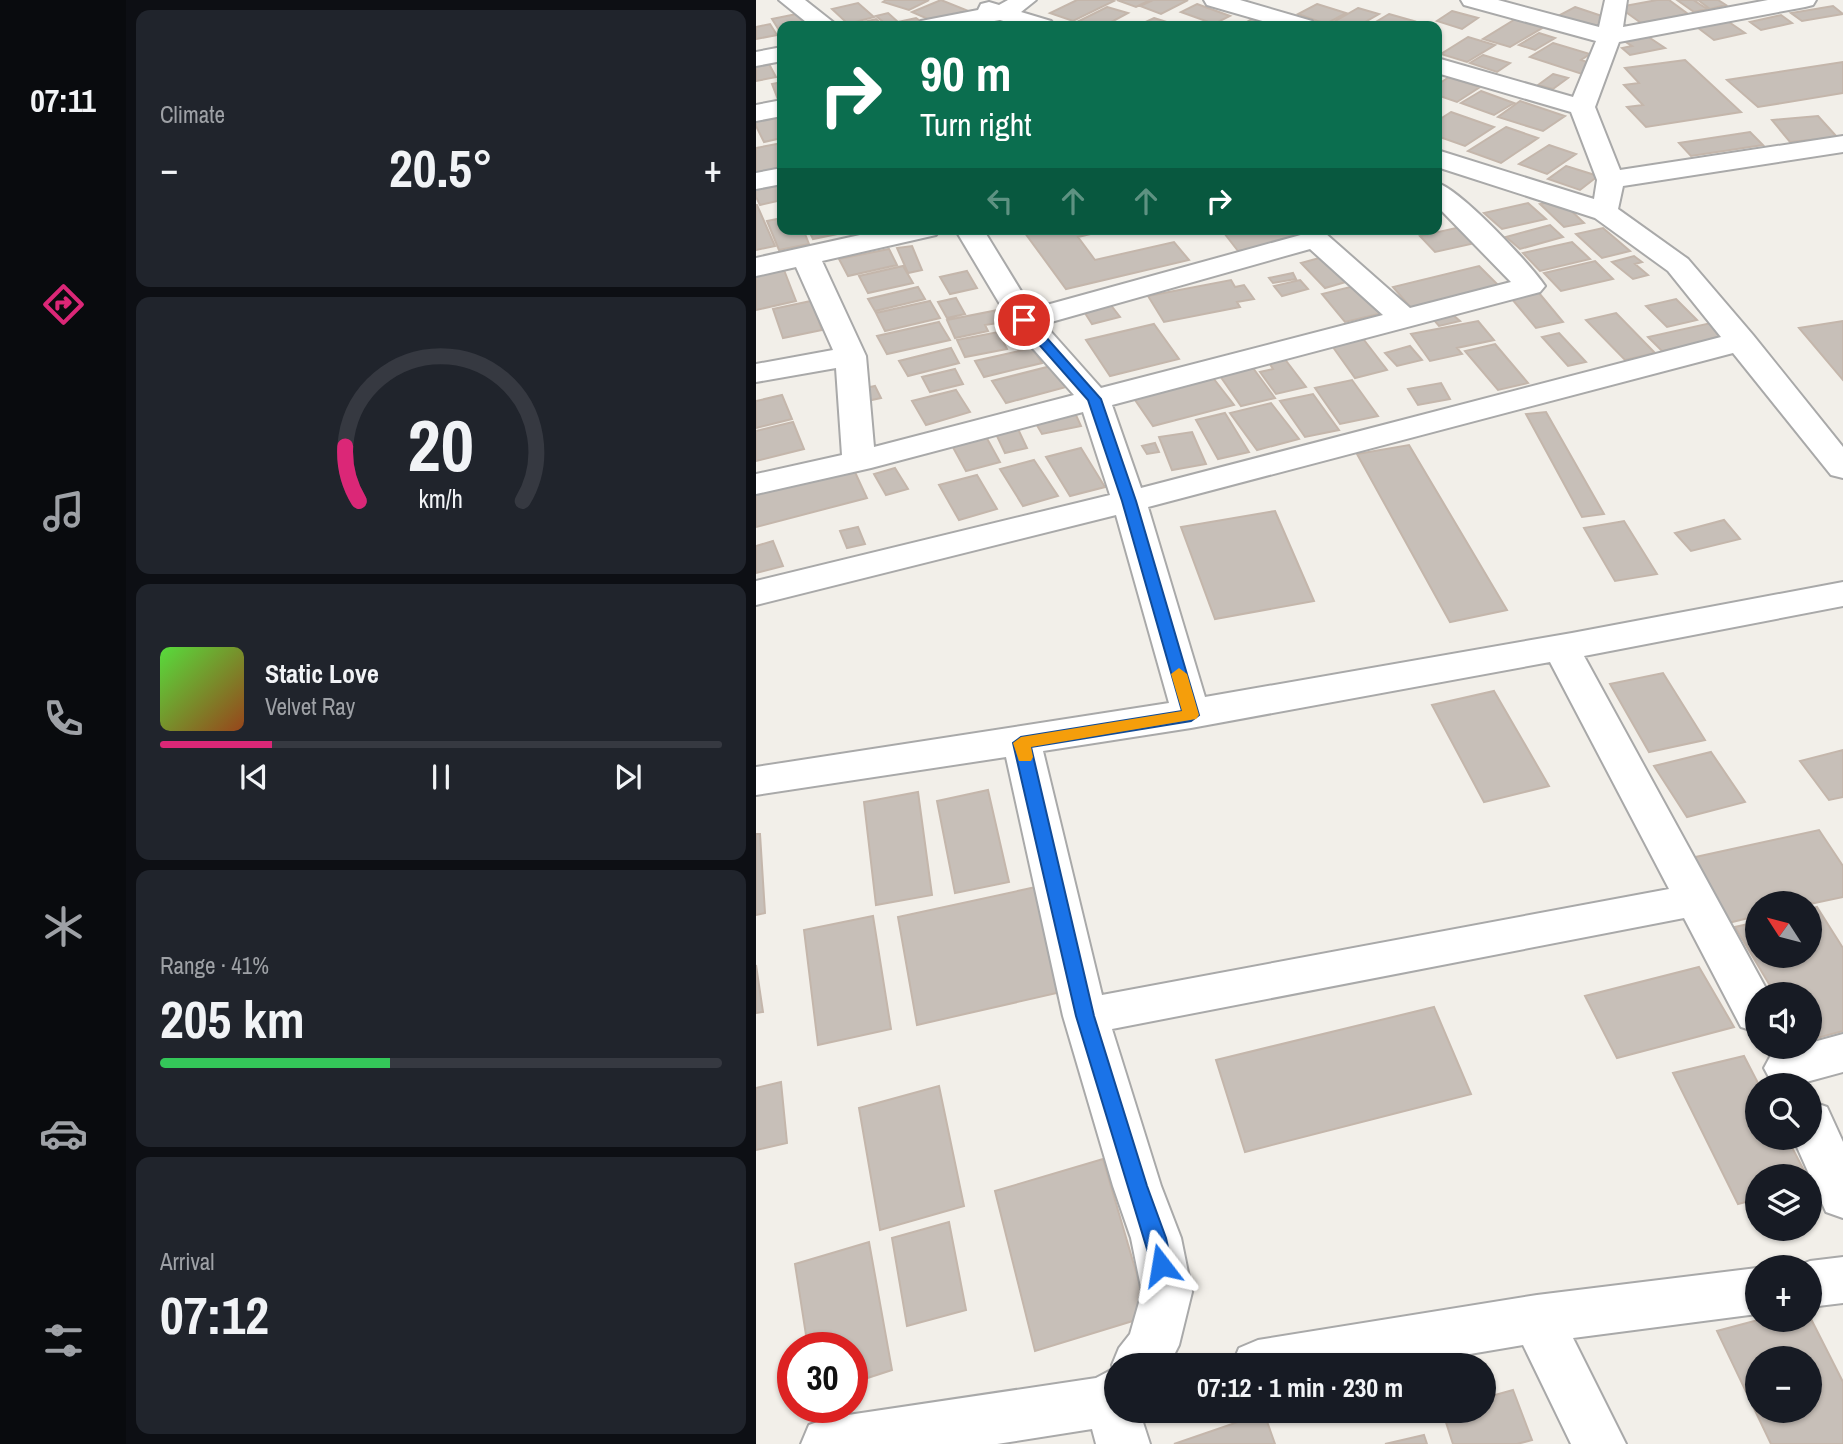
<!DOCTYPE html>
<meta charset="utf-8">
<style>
:root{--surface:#171b24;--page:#20242c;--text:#f1f3f6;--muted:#9ea1a6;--line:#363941;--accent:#db2777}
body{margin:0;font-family:"Archivo Narrow",sans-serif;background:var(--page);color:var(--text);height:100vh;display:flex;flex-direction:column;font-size:26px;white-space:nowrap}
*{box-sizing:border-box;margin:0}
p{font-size:23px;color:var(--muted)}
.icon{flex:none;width:38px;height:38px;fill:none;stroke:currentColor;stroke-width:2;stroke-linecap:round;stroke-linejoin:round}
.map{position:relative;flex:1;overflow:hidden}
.side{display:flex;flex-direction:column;gap:10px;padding:10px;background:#0d0f14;width:630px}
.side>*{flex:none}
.guide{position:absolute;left:21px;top:21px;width:665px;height:214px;border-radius:14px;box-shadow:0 2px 5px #0004;background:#0b6e4f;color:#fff;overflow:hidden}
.needle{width:46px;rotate:306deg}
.controls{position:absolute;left:989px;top:891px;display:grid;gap:14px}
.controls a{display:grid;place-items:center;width:77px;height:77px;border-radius:50%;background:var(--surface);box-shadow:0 2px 5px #0004;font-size:35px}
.speed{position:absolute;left:21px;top:1332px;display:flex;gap:14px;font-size:35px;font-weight:700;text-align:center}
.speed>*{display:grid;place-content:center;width:91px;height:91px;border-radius:50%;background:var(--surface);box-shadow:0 2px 5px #0004;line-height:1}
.speed .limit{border:10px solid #d22;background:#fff;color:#111}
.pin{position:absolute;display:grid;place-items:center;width:60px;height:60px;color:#fff;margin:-30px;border:4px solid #fff;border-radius:50%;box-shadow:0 2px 7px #0007}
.me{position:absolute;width:77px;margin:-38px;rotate:346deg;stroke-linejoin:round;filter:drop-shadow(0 0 5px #0008)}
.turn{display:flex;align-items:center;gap:24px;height:147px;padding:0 28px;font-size:32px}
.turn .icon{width:91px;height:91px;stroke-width:2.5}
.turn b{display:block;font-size:49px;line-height:60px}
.lanes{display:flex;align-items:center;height:66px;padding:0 28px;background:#0003;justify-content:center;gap:35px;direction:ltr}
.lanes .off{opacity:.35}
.big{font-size:52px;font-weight:800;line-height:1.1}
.side .tile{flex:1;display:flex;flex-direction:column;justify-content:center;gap:10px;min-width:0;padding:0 24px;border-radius:14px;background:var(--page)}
.side .dial{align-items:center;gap:0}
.dial svg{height:182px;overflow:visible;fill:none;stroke:var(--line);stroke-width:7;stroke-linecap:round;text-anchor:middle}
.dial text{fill:var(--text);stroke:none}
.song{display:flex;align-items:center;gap:21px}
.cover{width:84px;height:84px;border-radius:10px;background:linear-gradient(135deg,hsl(110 70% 55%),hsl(20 70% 35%))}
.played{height:7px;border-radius:4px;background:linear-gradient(90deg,var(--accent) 20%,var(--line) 20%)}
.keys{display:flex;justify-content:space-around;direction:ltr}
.heat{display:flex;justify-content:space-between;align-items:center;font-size:38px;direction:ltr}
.charge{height:10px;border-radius:5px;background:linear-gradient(90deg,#34c759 41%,var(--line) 0)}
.trip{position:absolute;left:348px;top:1353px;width:392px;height:70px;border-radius:35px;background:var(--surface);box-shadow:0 2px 5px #0004;font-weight:800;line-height:70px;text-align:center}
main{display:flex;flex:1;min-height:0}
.dock{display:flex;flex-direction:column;width:126px;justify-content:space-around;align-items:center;background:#090b0e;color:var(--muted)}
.dock .icon{width:49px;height:49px}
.dock .selected{color:var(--accent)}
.dock b{font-size:32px;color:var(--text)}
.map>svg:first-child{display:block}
.building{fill:#c7bfb8;stroke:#c4b6ab;stroke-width:2;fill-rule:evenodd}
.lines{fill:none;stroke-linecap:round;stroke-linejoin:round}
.minor-casing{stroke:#a9a9a9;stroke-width:4}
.minor{fill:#fff;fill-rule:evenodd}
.route{fill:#1a73e8;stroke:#114b97;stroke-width:2}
.slow{fill:#f59e0b}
</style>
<main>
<nav class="dock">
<b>07:11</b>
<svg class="icon selected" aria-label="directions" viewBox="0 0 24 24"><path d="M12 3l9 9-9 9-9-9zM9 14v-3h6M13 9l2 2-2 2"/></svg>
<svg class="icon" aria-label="music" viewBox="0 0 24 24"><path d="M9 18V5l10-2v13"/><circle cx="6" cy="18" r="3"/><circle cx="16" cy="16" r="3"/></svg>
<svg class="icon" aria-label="phone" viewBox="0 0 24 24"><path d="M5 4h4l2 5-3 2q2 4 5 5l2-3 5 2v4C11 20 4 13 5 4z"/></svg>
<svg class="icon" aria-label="climate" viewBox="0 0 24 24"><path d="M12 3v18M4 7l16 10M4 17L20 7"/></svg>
<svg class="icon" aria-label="car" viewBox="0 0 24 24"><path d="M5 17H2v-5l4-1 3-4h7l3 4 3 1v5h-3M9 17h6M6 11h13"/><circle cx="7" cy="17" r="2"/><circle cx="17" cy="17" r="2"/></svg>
<svg class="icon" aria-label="filters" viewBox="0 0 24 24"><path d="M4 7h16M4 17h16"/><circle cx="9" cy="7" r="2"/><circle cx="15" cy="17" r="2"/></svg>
</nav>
<section class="side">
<div class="tile"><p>Climate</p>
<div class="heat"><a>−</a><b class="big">20.5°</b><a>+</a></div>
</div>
<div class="tile dial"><svg viewBox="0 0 100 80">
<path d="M14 69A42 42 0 1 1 86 69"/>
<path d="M14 69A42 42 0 0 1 8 45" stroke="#db2777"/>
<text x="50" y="56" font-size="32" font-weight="700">20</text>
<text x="50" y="72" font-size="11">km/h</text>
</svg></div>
<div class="tile">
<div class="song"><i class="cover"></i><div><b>Static Love</b><p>Velvet Ray</p></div></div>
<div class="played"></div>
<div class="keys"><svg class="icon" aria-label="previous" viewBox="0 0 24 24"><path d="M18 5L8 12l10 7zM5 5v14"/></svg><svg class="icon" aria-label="pause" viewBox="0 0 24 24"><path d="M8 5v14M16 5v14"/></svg><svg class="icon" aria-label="next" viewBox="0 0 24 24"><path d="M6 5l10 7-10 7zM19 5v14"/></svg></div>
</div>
<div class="tile"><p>Range · 41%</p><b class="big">205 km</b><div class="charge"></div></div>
<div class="tile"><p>Arrival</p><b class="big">07:12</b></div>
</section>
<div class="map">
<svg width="1087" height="1444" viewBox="0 0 1087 1444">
<rect width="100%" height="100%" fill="#f2efe9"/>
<path class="building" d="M130 0H173L153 10 127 2Z
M185 0 210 10 181 23 156 12Z
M321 0H355L358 1 317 21 294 13Z
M361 0H394L380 7Z
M397 0H432L405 14 384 6Z
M901 0H913L932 14 885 23 863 7Z
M921 0H962L970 5 954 9 942 0 939 1 951 9 938 12Z
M102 3 118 17 92 24 76 9Z
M441 4 474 16 458 24 425 12Z
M561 4 590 13 570 24 542 14Z
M1077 6 1087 14 1046 21 1035 13Z
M351 7 372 13 348 26H313Z
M819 7 855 19 836 30 800 17Z
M602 8 623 14 602 26 576 23Z
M696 11 722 18 706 29 681 21Z
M45 13 55 26H26V35L16 19Z
M132 13 142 22 160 18 167 23 132 26 120 16Z
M633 14 658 21 649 26H613Z
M1025 15 1036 23 1005 30 994 22Z
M501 16 534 26H484Z
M398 18 417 24 381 26Z
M761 18 788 27 754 47 727 39Z
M967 18 989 33 958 40 937 24Z
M120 19 128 26H91Z
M14 24 21 35 0 39V27Z
M783 33 799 38 779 50 763 45Z
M891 36 909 48 874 55 866 48 876 46 868 41Z
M712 37 739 45 711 62 685 54Z
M797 43 834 54 825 60 840 65 826 74 774 57Z
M727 55 754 63 741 72 714 63Z
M929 60 985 112 890 127 871 107 887 105 868 85 883 83 869 68Z
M12 62 20 77 0 81V64Z
M1087 62V93L1002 107 971 80Z
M797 74 812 78 797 89 782 85Z
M693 77 724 87 701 102 681 95V85Z
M26 82V102H23L16 84Z
M725 91 758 103 738 115 705 103Z
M764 101 809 116 787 131 742 117Z
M695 112 738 127 709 146 681 136V121Z
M21 115 26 125V138L8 142 0 126V119Z
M1062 116 1081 137 1034 142 1016 120Z
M750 127 782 138 745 163 712 151Z
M994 132 1007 145 935 156 923 143Z
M26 143V169L0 174V148Z
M793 145 820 154 791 174 763 164Z
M810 166 842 176 824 190 792 179Z
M26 177V200L4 205 0 197V183Z
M804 200 828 223 808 227 784 204Z
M772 203 790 219 746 229 728 213Z
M0 205H1L19 246 0 250Z
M26 218V229H47L53 244 23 250 11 221Z
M794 225 807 237 764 249 750 237Z
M709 226 724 242 679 252 664 236Z
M847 228 874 251 846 258 820 234Z
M52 229H95L96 231 57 239Z
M266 229H331L335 234 322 237 339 260 418 242 433 260 310 289Z
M465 229H534L542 239 482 251Z
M816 242 834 259 784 271 767 253Z
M156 246 166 270 152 273 141 248Z
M133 249 141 265 92 276 83 259Z
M574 255 600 279 569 288 545 263Z
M878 256 886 262 879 264 892 275 877 279 856 262Z
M839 261 857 279 805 291 788 273Z
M147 266 157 283 112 293 103 276Z
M723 266 743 286 655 308 637 287Z
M28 270 40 301 0 310V275Z
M211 271 221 288 194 294 184 277Z
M537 273 540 279 517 283 513 278Z
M475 280 479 287 488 285 498 299 481 302 484 307 408 322 392 296Z
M544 280 552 289 526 296 518 286Z
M602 285 627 313 589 322 566 294Z
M162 287 169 299 119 311 112 299Z
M783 293 807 322 780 328 756 299Z
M200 298 209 314 191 318 182 302Z
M920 299 941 320 911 327 890 306Z
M55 301 66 330 27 338 17 309Z
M174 301 184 318 129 331 120 313Z
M354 304 364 317 336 324 327 310Z
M242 310 248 322 229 325 232 331 199 338 191 320Z
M860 313 899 353 869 360 830 320Z
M697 315 704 321 683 326 678 320Z
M722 321 738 340 701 348 706 354 674 361 655 334Z
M1087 321V380L1043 328Z
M183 322 194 340 131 354 121 336Z
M955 323 971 338 906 351 892 337Z
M398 324 423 359 354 376 330 340Z
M242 332 251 349 209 357 201 340Z
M803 333 830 362 812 366 786 337Z
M605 336 631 370 599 378 574 343Z
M739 344 772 383 742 390 709 351Z
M654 346 666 360 641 366 629 353Z
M195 348 203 363 152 376 143 361Z
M276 348 286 363 228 377 219 361Z
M528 358 550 387 520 394 504 372 517 369 512 361Z
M299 365 314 386 250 403 236 381Z
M497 368 519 398 485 406 464 376Z
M199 369 207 384 174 392 166 377Z
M454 374 478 405 397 426 375 394Z
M596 380 622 416 584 424 559 388Z
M685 383 694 399 662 405 652 389Z
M119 386 125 398 111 401 105 389Z
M200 390 214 412 170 425 156 401Z
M557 394 583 430 549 437 524 401Z
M26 395 36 419 0 428V401Z
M515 403 543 439 501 450 474 413Z
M790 412 848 514 826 517 770 414Z
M319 413 325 426 286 434 279 422Z
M469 413 493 452 462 459 440 420Z
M37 422 48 449 0 461V431Z
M262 429 271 448 249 453 240 434Z
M436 432 450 464 416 470 403 437Z
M228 433 244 462 210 471 194 442Z
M399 443 403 452 391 454 386 446Z
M653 445 751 610 694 622 601 454Z
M325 448 349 487 314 496 290 457Z
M278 460 302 496 267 506 244 469Z
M139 468 152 489 130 495 118 474Z
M98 470 111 498 0 527V495Z
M221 475 241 509 203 520 183 485Z
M519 511 558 601 459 619 425 527Z
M968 520 984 539 935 551 919 533Z
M868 521 901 574 859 581 828 528Z
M102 527 109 544 91 548 84 531Z
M17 541 27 566 0 573V546Z
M907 673 949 740 893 752 854 684Z
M738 691 793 786 728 802 676 705Z
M1087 750V797L1073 800 1044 761Z
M955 752 989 802 931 817 898 766Z
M232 790 253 882 199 893 181 801Z
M162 792 176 895 120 905 108 802Z
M1063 830 1087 866V897L1054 904 1001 903V916L972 923 935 858Z
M0 834H4L9 913 0 915Z
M280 887 305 992 161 1025 142 917Z
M1061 907 1087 948V1031L1054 1040V994H1019L979 927 1001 922V956H1054V909Z
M117 916 135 1029 62 1045 48 930Z
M0 965 7 1012 0 1013Z
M943 967 978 1027 861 1058 829 996Z
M678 1007 715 1094 489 1152 460 1060Z
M988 1056 1003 1085 1001 1138H1031L1051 1176H1001V1199L982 1204 917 1073Z
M25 1082 31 1143 0 1150V1088Z
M183 1086 208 1206 124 1230 103 1108Z
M347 1159 393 1316 279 1351 239 1191Z
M193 1222 210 1310 151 1326 136 1238Z
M113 1242 136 1370 96 1383V1348H52L39 1264Z
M1054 1317 1087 1382V1444H1015L961 1331 1002 1320H1054ZM1001 1358H1054V1410H1001Z
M757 1390 776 1440 761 1444H697L686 1410H728V1398Z
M508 1413 519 1444H418Z
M668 1435 671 1444H629Z"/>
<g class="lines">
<g class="minor-casing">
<path id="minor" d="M23 0H49L82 26H55Z
M252 0H280L265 12 295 21 299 26H264L244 20 210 26H161L165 21 222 10 225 4 233 2 243 5Z
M448 0H484L556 21 560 26H524L451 5Z
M705 0H742L843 27 849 0H871L867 27 1012 0H1060L1057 5 1049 7 863 42 839 107 864 170 1087 136V152L867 186 862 209 932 259 997 335 1087 447V478L1075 475 977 353 392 507 449 697 816 633 1087 582V606L828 656 1013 994H1001V1032L985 1027 928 918 356 1029 405 1186 425 1238 436 1292 423 1345 413 1365H360V1410H383L394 1444H340L336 1429 241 1444H45L53 1425 72 1418 340 1378 357 1369 356 1365 363 1348 374 1334 386 1292 375 1238 357 1186 307 1016 250 757 0 795V767L413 703 360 515 0 605V581L354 495 327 412 115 468 0 494V474L86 455 80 368 0 382V364L77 350 40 267 0 276V258L131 229H184L180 235 66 261 110 356 118 447 318 395 257 326 199 229H227L276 309 559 231 569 233 654 308 755 282 681 206V183C703 188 774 264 789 286L784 292 356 405 385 488 965 337 912 271 839 218 681 167V150L838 199 841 180 815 112 681 73V58L817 97 840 41 708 5ZM554 249 627 315 345 388 288 324ZM794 662 913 889 346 995 287 751 435 728Z
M26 47V61L0 66V52Z
M26 100V116L0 121V105Z
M26 168V184L0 189V173Z
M1087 1034V1072L1039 1085 1015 1081 1008 1068 1015 1055 1040 1046H1054V1043Z
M1054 1101 1071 1107 1087 1142V1218L1070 1212 1037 1138H1054Z
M1087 1257V1303L1054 1307V1267H1038L1054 1261Z
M1001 1268V1314L817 1338 870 1444H815L767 1345 649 1365H476L483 1348 502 1340 781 1295Z"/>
</g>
<use href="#minor" class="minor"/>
</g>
<path class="route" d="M268 317 273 318 345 399 380 501 443 715 435 721 275 747 338 1016 391 1186 410 1238 416 1265 413 1272 405 1274 398 1272 320 1016 257 743 265 737 426 711 366 501 332 400 264 323 262 320Z"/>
<path class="slow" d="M423 668 431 674 443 715 440 719 275 747 277 757 275 761H263L257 743 265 737 426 711 415 674Z"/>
</svg>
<div class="controls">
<a><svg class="needle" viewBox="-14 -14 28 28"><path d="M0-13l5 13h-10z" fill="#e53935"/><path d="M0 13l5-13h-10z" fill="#9ea1a6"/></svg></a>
<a><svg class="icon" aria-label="sound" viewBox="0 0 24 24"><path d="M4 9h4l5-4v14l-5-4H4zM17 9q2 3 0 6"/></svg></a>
<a><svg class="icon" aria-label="search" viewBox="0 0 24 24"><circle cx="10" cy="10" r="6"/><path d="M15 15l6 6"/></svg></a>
<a><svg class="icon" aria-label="layers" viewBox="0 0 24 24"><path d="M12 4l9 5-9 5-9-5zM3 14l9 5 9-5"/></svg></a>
<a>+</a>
<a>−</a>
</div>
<div class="speed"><div class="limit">30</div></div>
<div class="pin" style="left:268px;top:320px;background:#d93025"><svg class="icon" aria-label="arrive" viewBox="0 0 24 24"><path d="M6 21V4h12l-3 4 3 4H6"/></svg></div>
<svg class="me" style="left:405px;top:1265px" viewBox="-20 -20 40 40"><path d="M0-17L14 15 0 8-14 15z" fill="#1a73e8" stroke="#fff" stroke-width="4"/></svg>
<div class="trip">07:12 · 1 min · 230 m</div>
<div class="guide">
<div class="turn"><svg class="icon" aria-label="right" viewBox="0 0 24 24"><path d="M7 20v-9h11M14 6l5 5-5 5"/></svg><div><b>90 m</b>Turn right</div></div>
<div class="lanes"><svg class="icon off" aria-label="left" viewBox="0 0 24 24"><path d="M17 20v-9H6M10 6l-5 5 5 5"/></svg><svg class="icon off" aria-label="ahead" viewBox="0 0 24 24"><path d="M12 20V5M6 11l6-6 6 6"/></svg><svg class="icon off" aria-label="ahead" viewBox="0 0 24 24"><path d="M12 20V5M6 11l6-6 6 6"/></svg><svg class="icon" aria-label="right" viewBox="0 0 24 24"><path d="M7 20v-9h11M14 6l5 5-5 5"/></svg></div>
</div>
</div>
</main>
